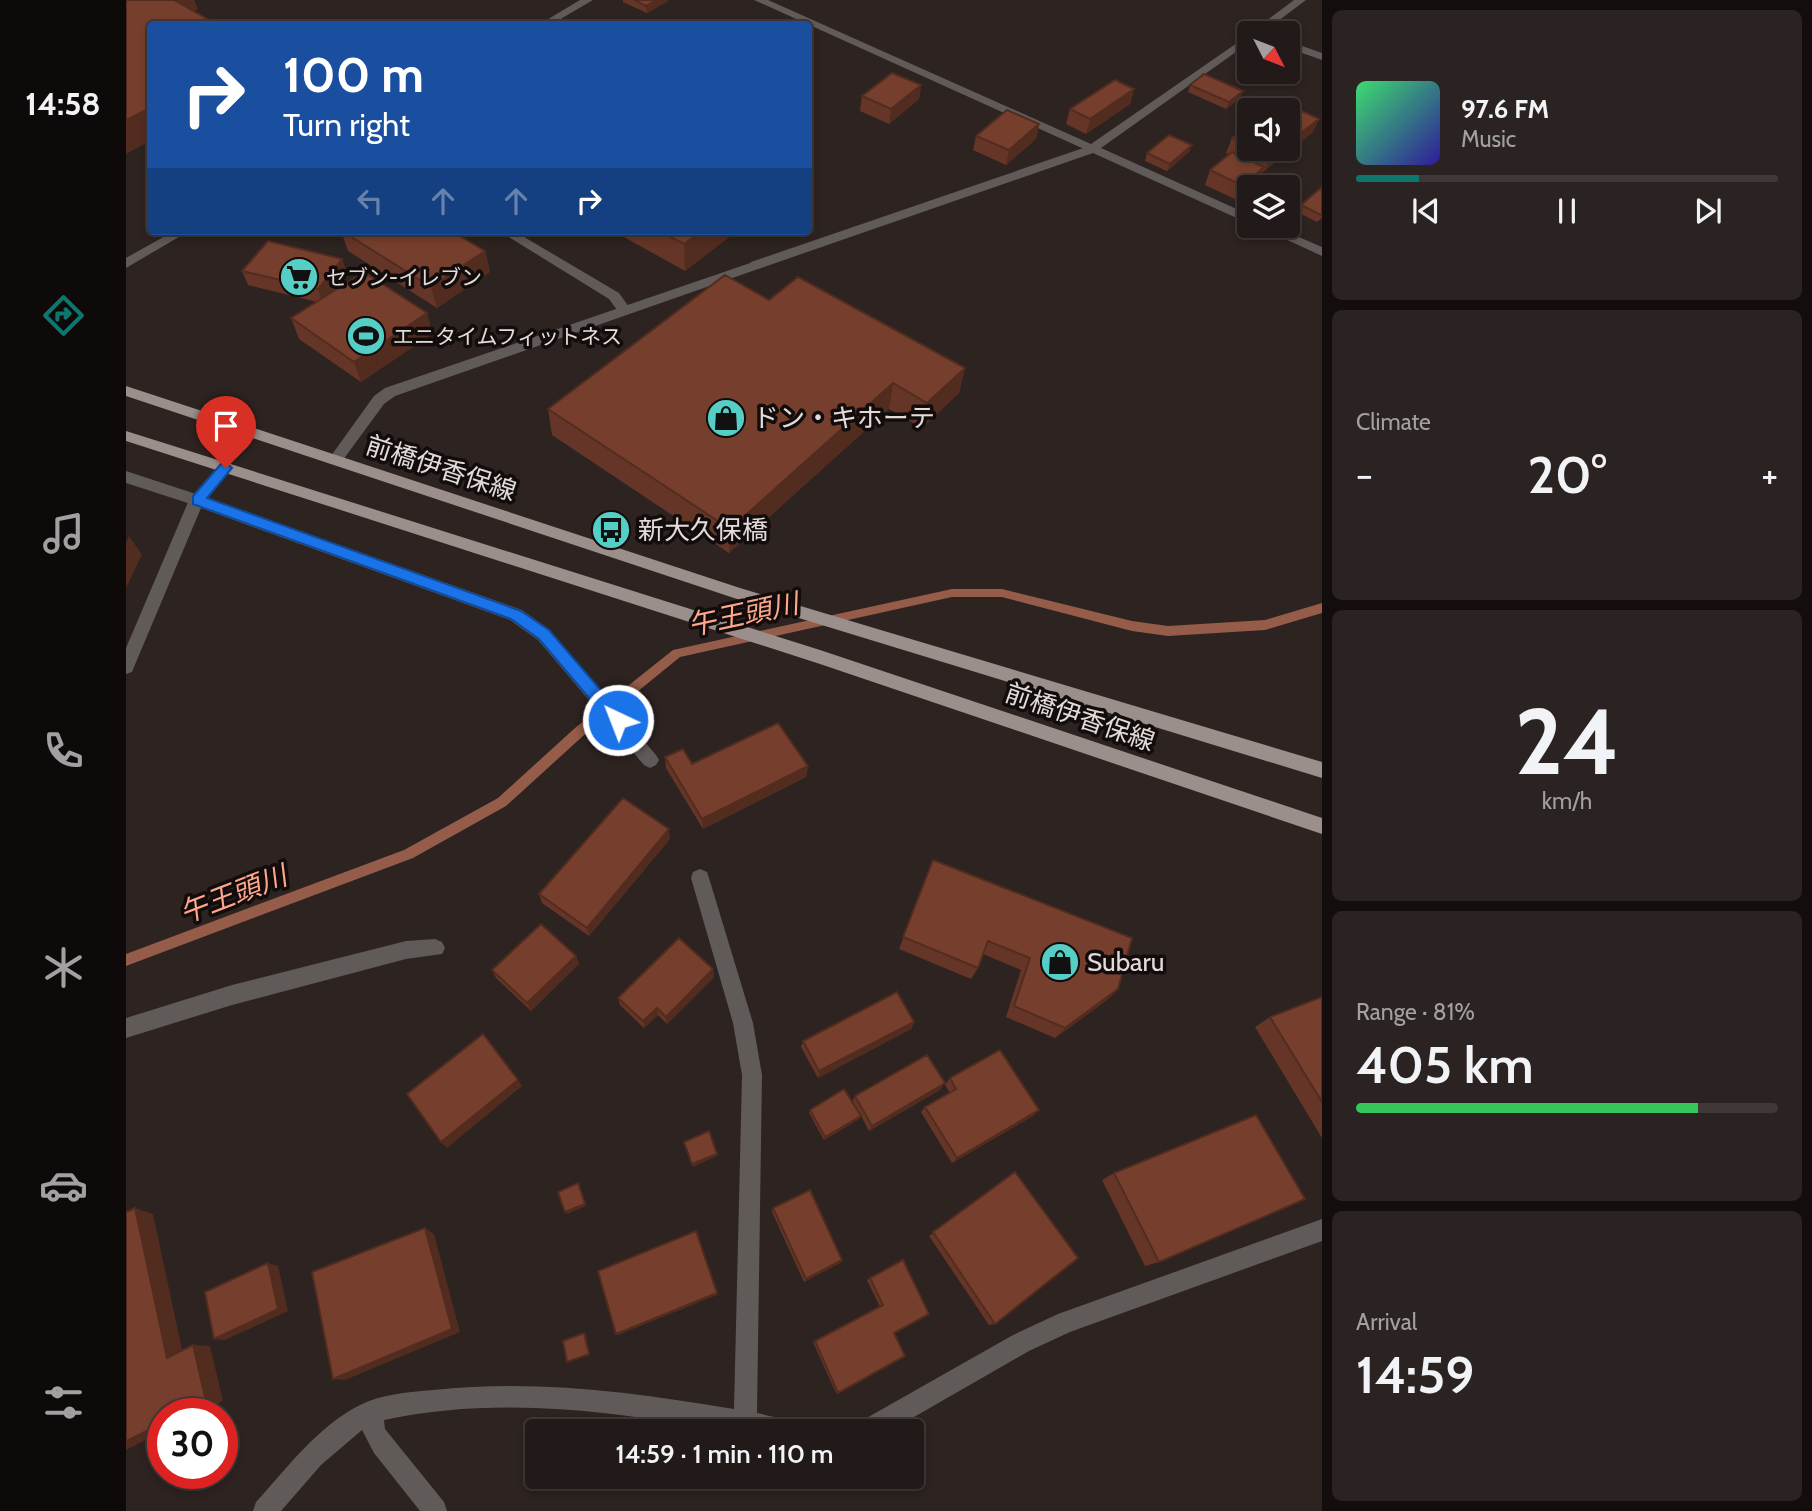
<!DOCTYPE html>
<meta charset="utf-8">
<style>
:root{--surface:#221a18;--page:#2a2321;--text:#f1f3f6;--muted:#a2a1a2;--line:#3f3837;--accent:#0f766e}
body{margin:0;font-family:Cabin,"Noto Sans JP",sans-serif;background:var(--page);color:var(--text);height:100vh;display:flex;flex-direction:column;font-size:26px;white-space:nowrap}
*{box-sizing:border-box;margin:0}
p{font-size:23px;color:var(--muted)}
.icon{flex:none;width:38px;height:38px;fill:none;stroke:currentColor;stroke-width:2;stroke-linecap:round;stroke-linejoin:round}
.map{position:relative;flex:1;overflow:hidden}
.panel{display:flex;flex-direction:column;gap:10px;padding:10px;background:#130e0d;width:490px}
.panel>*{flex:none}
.hud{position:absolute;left:21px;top:21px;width:665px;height:214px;border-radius:7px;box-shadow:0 4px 10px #0003,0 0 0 2px var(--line);background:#1a4fa0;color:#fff;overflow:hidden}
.needle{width:46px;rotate:132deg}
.controls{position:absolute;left:1111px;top:21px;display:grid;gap:14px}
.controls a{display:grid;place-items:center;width:63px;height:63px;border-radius:7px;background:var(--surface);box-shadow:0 4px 10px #0003,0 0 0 2px var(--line);font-size:35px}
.speed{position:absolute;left:21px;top:1398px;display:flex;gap:14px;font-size:35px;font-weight:700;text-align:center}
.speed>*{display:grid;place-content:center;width:91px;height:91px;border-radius:50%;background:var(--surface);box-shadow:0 4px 10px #0003,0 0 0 2px var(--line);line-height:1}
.speed .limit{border:10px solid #d22;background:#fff;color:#111}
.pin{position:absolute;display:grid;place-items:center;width:60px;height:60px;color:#fff;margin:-72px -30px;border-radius:50% 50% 50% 0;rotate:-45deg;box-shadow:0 0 7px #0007}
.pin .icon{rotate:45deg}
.me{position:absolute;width:77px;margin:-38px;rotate:317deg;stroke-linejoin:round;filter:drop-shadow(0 0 5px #0008)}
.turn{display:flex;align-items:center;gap:24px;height:147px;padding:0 21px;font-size:32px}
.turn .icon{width:91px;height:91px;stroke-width:2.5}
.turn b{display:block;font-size:49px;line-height:60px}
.lanes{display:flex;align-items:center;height:66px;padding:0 21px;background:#0003;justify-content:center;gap:35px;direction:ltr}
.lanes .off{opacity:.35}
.big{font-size:52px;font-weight:600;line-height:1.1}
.panel .tile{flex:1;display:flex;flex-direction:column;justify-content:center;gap:10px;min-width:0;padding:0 24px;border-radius:10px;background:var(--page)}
.panel .dial{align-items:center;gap:0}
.dial b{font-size:91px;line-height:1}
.song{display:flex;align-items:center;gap:21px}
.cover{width:84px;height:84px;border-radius:10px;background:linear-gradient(135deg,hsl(140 70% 55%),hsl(250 70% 35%))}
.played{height:7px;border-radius:4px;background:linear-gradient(90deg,var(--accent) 15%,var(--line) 15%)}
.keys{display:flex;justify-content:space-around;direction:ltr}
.heat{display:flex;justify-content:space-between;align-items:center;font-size:38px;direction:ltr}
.charge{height:10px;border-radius:5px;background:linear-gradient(90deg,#34c759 81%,var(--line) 0)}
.trip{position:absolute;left:399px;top:1419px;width:399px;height:70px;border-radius:7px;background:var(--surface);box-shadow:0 4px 10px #0003,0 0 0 2px var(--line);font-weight:600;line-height:70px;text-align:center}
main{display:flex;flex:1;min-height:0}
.menu{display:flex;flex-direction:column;width:126px;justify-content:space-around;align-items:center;background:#0e0a0a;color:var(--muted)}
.menu .icon{width:49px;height:49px}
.menu .on{color:var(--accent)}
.menu b{font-size:32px;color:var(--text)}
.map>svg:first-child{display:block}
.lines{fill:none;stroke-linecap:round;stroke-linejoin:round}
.stream{fill:#955c49;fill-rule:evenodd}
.service{fill:#605a59;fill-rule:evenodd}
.minor{fill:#605a59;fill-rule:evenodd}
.tertiary{fill:#605a59;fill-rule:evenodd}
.primary{fill:#9a8f8b;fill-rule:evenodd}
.wall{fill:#653627}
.shaded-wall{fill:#532c20}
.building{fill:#763f2d;stroke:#532c20;stroke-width:2}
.route{fill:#1a73e8;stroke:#114b97;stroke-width:2}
.labels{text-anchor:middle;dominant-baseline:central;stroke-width:7;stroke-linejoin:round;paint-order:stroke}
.far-poi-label{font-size:21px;fill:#e2dbd9;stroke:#120d0c;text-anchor:start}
.poi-label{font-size:26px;fill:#e2dbd9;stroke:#120d0c;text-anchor:start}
.street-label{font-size:26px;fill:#e2dbd9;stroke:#120d0c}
.water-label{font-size:28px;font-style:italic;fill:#ffa78b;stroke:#120d0c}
</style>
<main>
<nav class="menu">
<b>14:58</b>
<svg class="icon on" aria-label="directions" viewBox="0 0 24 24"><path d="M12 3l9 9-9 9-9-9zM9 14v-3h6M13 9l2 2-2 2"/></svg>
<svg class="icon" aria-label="music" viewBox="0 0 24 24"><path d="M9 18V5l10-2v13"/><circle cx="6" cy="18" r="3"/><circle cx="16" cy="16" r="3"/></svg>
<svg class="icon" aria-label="phone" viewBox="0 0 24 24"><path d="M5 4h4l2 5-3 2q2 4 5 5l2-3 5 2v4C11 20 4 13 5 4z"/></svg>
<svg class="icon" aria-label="climate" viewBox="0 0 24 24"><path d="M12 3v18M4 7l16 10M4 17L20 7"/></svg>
<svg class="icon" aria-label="car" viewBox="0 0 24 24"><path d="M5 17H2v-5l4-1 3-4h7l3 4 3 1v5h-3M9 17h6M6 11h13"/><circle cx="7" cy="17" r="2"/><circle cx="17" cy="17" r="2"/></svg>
<svg class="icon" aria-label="filters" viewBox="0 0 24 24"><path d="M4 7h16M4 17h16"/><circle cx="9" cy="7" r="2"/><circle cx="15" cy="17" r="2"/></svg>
</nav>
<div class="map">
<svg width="1196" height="1511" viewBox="0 0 1196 1511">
<rect width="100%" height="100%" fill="#2d2320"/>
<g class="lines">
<path class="stream" d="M826 589H876L1006 621 1042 626 1139 620 1196 603V613L1139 630 1042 636 1006 631 876 597H826L554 657 457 736 380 806 287 858 0 966V954L278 850 372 798 449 728 547 650Z"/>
<path class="service" d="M1162 41 1196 53V60L1162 48Z
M966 145 970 146V152L635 268 630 269 623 265 625 262Z
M0 471 76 496 79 500 71 506 0 483Z
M309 939 316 942 319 948 316 954 280 959 106 1005 0 1038V1018L106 985 280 941Z"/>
<path class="minor" d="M628 0H642L965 144 1124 34V42L975 148 1124 215V224Z
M1168 0H1180L1136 33H1124Z
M1131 226H1147L1196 247V256Z
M373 231H388L493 293 506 311 499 315 494 314 483 299Z
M100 463 107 468 82 498 396 610 424 630 530 755 533 760 530 765 524 768 518 765 412 640 384 620 75 508 8 667 6 672 0 674V648L63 500 95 464Z
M574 869 581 872 583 878 627 1023 636 1075 631 1413 679 1424 683 1432C655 1432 625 1434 597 1431 560 1427 524 1418 486 1414 411 1405 332 1404 258 1420L259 1429 318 1502 321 1511H294L248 1453 236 1430 195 1465 155 1511H127L130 1502C162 1467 191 1427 234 1405 256 1394 282 1392 307 1390 409 1379 507 1392 608 1409L616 1075 607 1023 565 878 567 872Z
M1196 1219V1241L944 1332 903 1351 762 1432H726L730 1424 887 1335 932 1314Z"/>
<path class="tertiary" d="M454 0H467L426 24H414Z
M48 231H63L0 268V258Z
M630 261 637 265 635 268 269 396 258 404 214 464H204L202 460 248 396 259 388Z"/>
<path class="primary" d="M0 386 614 588 1196 762V778L614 600 0 396Z
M0 431 694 650 1196 818V834L694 664 0 441Z"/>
</g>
<path class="wall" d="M497 0H542V1L521 13 497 2Z
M795 85 793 99 763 124 734 111 736 96Z
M1064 85 1117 91 1114 98 1100 109 1062 92Z
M1008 89 1004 104 960 134 940 124 944 109Z
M1193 119 1186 133 1138 171H1137L1132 182 1126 187H1124V189L1111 200 1079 185 1084 170 1103 154 1100 153 1106 138 1124 125V149H1162Z
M913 124 910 139 880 165 847 150 850 136Z
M1066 145 1063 152 1041 171 1019 161 1021 153Z
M1196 187V218L1191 222 1171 212 1175 205Z
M215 231 359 251 364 272 311 308 222 251Z
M487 231H611L559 271Z
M216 259 221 274 206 293 301 313 306 334 235 382 173 339 165 318 191 302 122 285 116 271Z
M643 300 839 368 833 393 796 428 763 409 603 553 426 435 422 409Z
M539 757 566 764 682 766 680 777 577 829 540 768Z
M544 839 463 936 416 903 413 894Z
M807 860 992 989 981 1000 929 1038 880 1017 895 970 857 954 852 968 845 979 773 949Z
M450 956 453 964 405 1011 370 978 366 970Z
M587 969 588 977 541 1024 532 1015 518 1028 494 1005 492 998Z
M1196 997V1138L1129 1027 1144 1017Z
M788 1022 785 1029 692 1078 675 1047 677 1041Z
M824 1078 907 1116 826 1163 795 1112 799 1107 824 1093 819 1085Z
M814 1090 743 1131 735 1116 733 1119 698 1140 683 1113 684 1110 726 1102 729 1096Z
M889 1172 869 1324 863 1325 803 1236Z
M988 1173 1033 1262 1019 1266 976 1180Z
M647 1208 716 1260 714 1263 678 1282 646 1212Z
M777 1260 768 1333 712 1393H710L687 1342 754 1307 741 1280Z"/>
<path class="shaded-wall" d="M40 0H68L72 9 48 21Z
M531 0H542V1L521 13 520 6Z
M795 85 793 99 763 124 765 109Z
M1008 89 1004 104 960 134 964 119Z
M1117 91 1114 98 1100 109 1103 102Z
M24 108V141L0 154V120Z
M1193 119 1186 133 1138 171 1145 157 1155 149H1162V143Z
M913 124 910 139 880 165 883 150Z
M1066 145 1063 152 1041 171 1044 164Z
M1138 167 1132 182 1126 187H1124V189L1111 200 1117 186Z
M576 231H611L559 271 558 244Z
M359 251 364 272 311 308 305 287Z
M216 259 221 274 197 304 192 289Z
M301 313 306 334 235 382 228 362Z
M839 368 833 393 796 428 801 403Z
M767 383 763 409 603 553 604 529Z
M3 536 16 555 0 588V543Z
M682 766 680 777 577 829 576 819Z
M543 829 544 839 463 936 461 928Z
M450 956 453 964 405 1011 401 1003Z
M587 969 588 977 541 1024 540 1017Z
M992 989 981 1000 929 1038 939 1028Z
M531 1008 532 1015 518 1028 517 1021Z
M788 1022 785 1029 692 1078 693 1071Z
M392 1080 396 1086 321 1148 315 1142Z
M819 1083 814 1090 743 1131 746 1126Z
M913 1110 907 1116 826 1163 831 1158Z
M735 1116 733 1119 698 1140 699 1137Z
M591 1154V1156L567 1167 566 1164Z
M452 1183 460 1206 441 1214 439 1212Z
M9 1208 27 1214 58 1359 41 1358Z
M299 1228 308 1234 334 1332 219 1380 207 1379Z
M716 1260 714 1263 678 1282 680 1279Z
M142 1263 152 1266 162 1311 99 1340 88 1339Z
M591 1293V1295L492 1335 490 1334Z
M458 1333 460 1334 464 1355 443 1362H441Z
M67 1345 84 1346 97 1401 71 1414H54Z
M37 1423V1431L0 1450V1441Z"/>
<path class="building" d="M0 0H48L90 24H24V108L0 120Z
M508 0H531L520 6Z
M766 73 795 85 765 109 736 96Z
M1078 74 1117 91 1103 102 1064 85Z
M989 80 1008 89 964 119 944 109Z
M1154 101 1193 119 1162 143V110H1142Z
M881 110 913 124 883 150 850 136Z
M1124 125V147L1106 138Z
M1043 135 1066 145 1044 164 1021 153Z
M1128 149H1155L1145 157Z
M1106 152 1138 167 1117 186 1084 170Z
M1196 187V214L1195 215 1175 205Z
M216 231H325L359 251 305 287Z
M533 231H576L558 244Z
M142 241 216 259 192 289 116 271Z
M238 272 301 313 228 362 165 318Z
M599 275 643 300 672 277 839 368 801 403 767 383 604 529 422 409Z
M652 723 682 766 576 819 539 757 557 749 566 764Z
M497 798 543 829 461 928 413 894Z
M807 860 1006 938 992 989 939 1028 888 1006 904 958 862 941 852 968 777 937Z
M415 924 450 956 401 1003 366 970Z
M553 938 587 969 540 1017 531 1008 517 1021 492 998Z
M771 992 788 1022 693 1071 677 1041Z
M1196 997V1102L1144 1017Z
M357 1034 392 1080 315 1142 281 1094Z
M874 1050 913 1110 831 1158 799 1107 830 1089 824 1078Z
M801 1055 819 1083 746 1126 729 1096Z
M718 1089 735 1116 699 1137 684 1110Z
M1130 1115 1179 1199 1033 1262 988 1173Z
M583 1131 591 1154 566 1164 558 1142Z
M889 1172 952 1258 869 1324 807 1232Z
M452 1183 459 1204 439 1212 432 1192Z
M684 1190 716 1260 680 1279 647 1208Z
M9 1208 41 1358 67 1345 80 1401 54 1414H37V1423L0 1441V1212Z
M299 1228 326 1329 207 1379 186 1272Z
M570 1231 591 1293 490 1334 472 1271Z
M777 1260 803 1314 768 1333 779 1356 712 1393 689 1341 757 1305 744 1278Z
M142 1263 152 1309 88 1339 79 1292Z
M458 1333 463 1354 441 1362 437 1341Z"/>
<path class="route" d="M100 463 106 468 81 498 395 611 423 630 497 716 499 720 497 725H486L413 639 385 619 67 504V496L95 464Z"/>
<defs>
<g id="supermarket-disc" transform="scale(2.0125)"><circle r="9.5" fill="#55cec5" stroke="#120d0c"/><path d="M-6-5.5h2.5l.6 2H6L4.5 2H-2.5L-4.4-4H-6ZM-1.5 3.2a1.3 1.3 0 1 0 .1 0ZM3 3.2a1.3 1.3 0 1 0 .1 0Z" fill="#111"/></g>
<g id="stadium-disc" transform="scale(2.0125)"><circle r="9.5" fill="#55cec5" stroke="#120d0c"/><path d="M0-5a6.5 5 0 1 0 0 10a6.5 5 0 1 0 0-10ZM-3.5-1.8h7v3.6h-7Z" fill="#111"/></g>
<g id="shop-disc" transform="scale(2.0125)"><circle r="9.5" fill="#55cec5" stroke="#120d0c"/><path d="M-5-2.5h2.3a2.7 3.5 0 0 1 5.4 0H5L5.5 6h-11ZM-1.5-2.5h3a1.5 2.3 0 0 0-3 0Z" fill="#111"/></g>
<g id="bus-disc" transform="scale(2.0125)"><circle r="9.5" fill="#55cec5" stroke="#120d0c"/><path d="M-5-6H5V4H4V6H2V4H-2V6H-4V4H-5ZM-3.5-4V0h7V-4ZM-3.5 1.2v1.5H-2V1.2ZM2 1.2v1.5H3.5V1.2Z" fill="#111"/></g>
</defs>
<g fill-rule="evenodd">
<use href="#supermarket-disc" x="173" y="277"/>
<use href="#stadium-disc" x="240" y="336"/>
<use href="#shop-disc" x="600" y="418"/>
<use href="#bus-disc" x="485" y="530"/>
<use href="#shop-disc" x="934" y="962"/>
</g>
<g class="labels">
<g class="far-poi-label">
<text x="200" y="277">セブン-イレブン</text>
<text x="267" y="336">エニタイムフィットネス</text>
</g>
<g class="poi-label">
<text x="627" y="418">ドン・キホーテ</text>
<text x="512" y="530">新大久保橋</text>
<text x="961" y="962">Subaru</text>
</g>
<g class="street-label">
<text transform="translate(315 468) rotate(18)">前橋伊香保線</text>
<text transform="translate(954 717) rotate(19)">前橋伊香保線</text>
</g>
<g class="water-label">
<text transform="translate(617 614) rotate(-12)">午王頭川</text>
<text transform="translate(107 894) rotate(-21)">午王頭川</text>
</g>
</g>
</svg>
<div class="controls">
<a><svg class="needle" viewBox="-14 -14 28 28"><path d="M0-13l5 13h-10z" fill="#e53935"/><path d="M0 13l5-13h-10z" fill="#a2a1a2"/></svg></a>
<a><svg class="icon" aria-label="sound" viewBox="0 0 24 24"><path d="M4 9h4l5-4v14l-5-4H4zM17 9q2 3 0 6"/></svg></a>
<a><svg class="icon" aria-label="layers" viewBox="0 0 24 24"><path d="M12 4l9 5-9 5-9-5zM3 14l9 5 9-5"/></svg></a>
</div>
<div class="speed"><div class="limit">30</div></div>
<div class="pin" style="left:100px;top:468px;background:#d93025"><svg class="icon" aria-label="arrive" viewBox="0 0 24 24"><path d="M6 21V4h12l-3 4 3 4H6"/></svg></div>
<svg class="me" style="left:492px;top:720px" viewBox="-20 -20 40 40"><circle r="17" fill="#1a73e8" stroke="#fff" stroke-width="3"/><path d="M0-11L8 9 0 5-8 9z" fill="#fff"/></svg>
<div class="trip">14:59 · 1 min · 110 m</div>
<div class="hud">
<div class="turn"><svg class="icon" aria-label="right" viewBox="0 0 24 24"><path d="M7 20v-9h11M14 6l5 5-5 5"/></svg><div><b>100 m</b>Turn right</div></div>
<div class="lanes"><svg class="icon off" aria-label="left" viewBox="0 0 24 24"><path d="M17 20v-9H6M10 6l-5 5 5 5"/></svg><svg class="icon off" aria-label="ahead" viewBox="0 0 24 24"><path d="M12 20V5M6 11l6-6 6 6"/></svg><svg class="icon off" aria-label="ahead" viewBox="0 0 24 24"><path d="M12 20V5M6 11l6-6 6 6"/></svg><svg class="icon" aria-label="right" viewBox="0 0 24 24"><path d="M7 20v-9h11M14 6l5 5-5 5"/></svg></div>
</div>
</div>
<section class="panel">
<div class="tile">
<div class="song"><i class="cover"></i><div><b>97.6 FM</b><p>Music</p></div></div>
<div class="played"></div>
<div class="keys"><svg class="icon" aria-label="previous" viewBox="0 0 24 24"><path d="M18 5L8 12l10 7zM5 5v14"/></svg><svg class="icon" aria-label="pause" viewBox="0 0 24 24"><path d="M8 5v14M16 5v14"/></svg><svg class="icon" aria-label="next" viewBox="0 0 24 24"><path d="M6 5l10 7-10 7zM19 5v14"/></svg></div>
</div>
<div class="tile"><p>Climate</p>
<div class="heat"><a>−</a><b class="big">20°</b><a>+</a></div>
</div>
<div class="tile dial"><b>24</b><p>km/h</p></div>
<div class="tile"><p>Range · 81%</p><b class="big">405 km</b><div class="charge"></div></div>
<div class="tile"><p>Arrival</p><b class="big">14:59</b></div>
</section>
</main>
